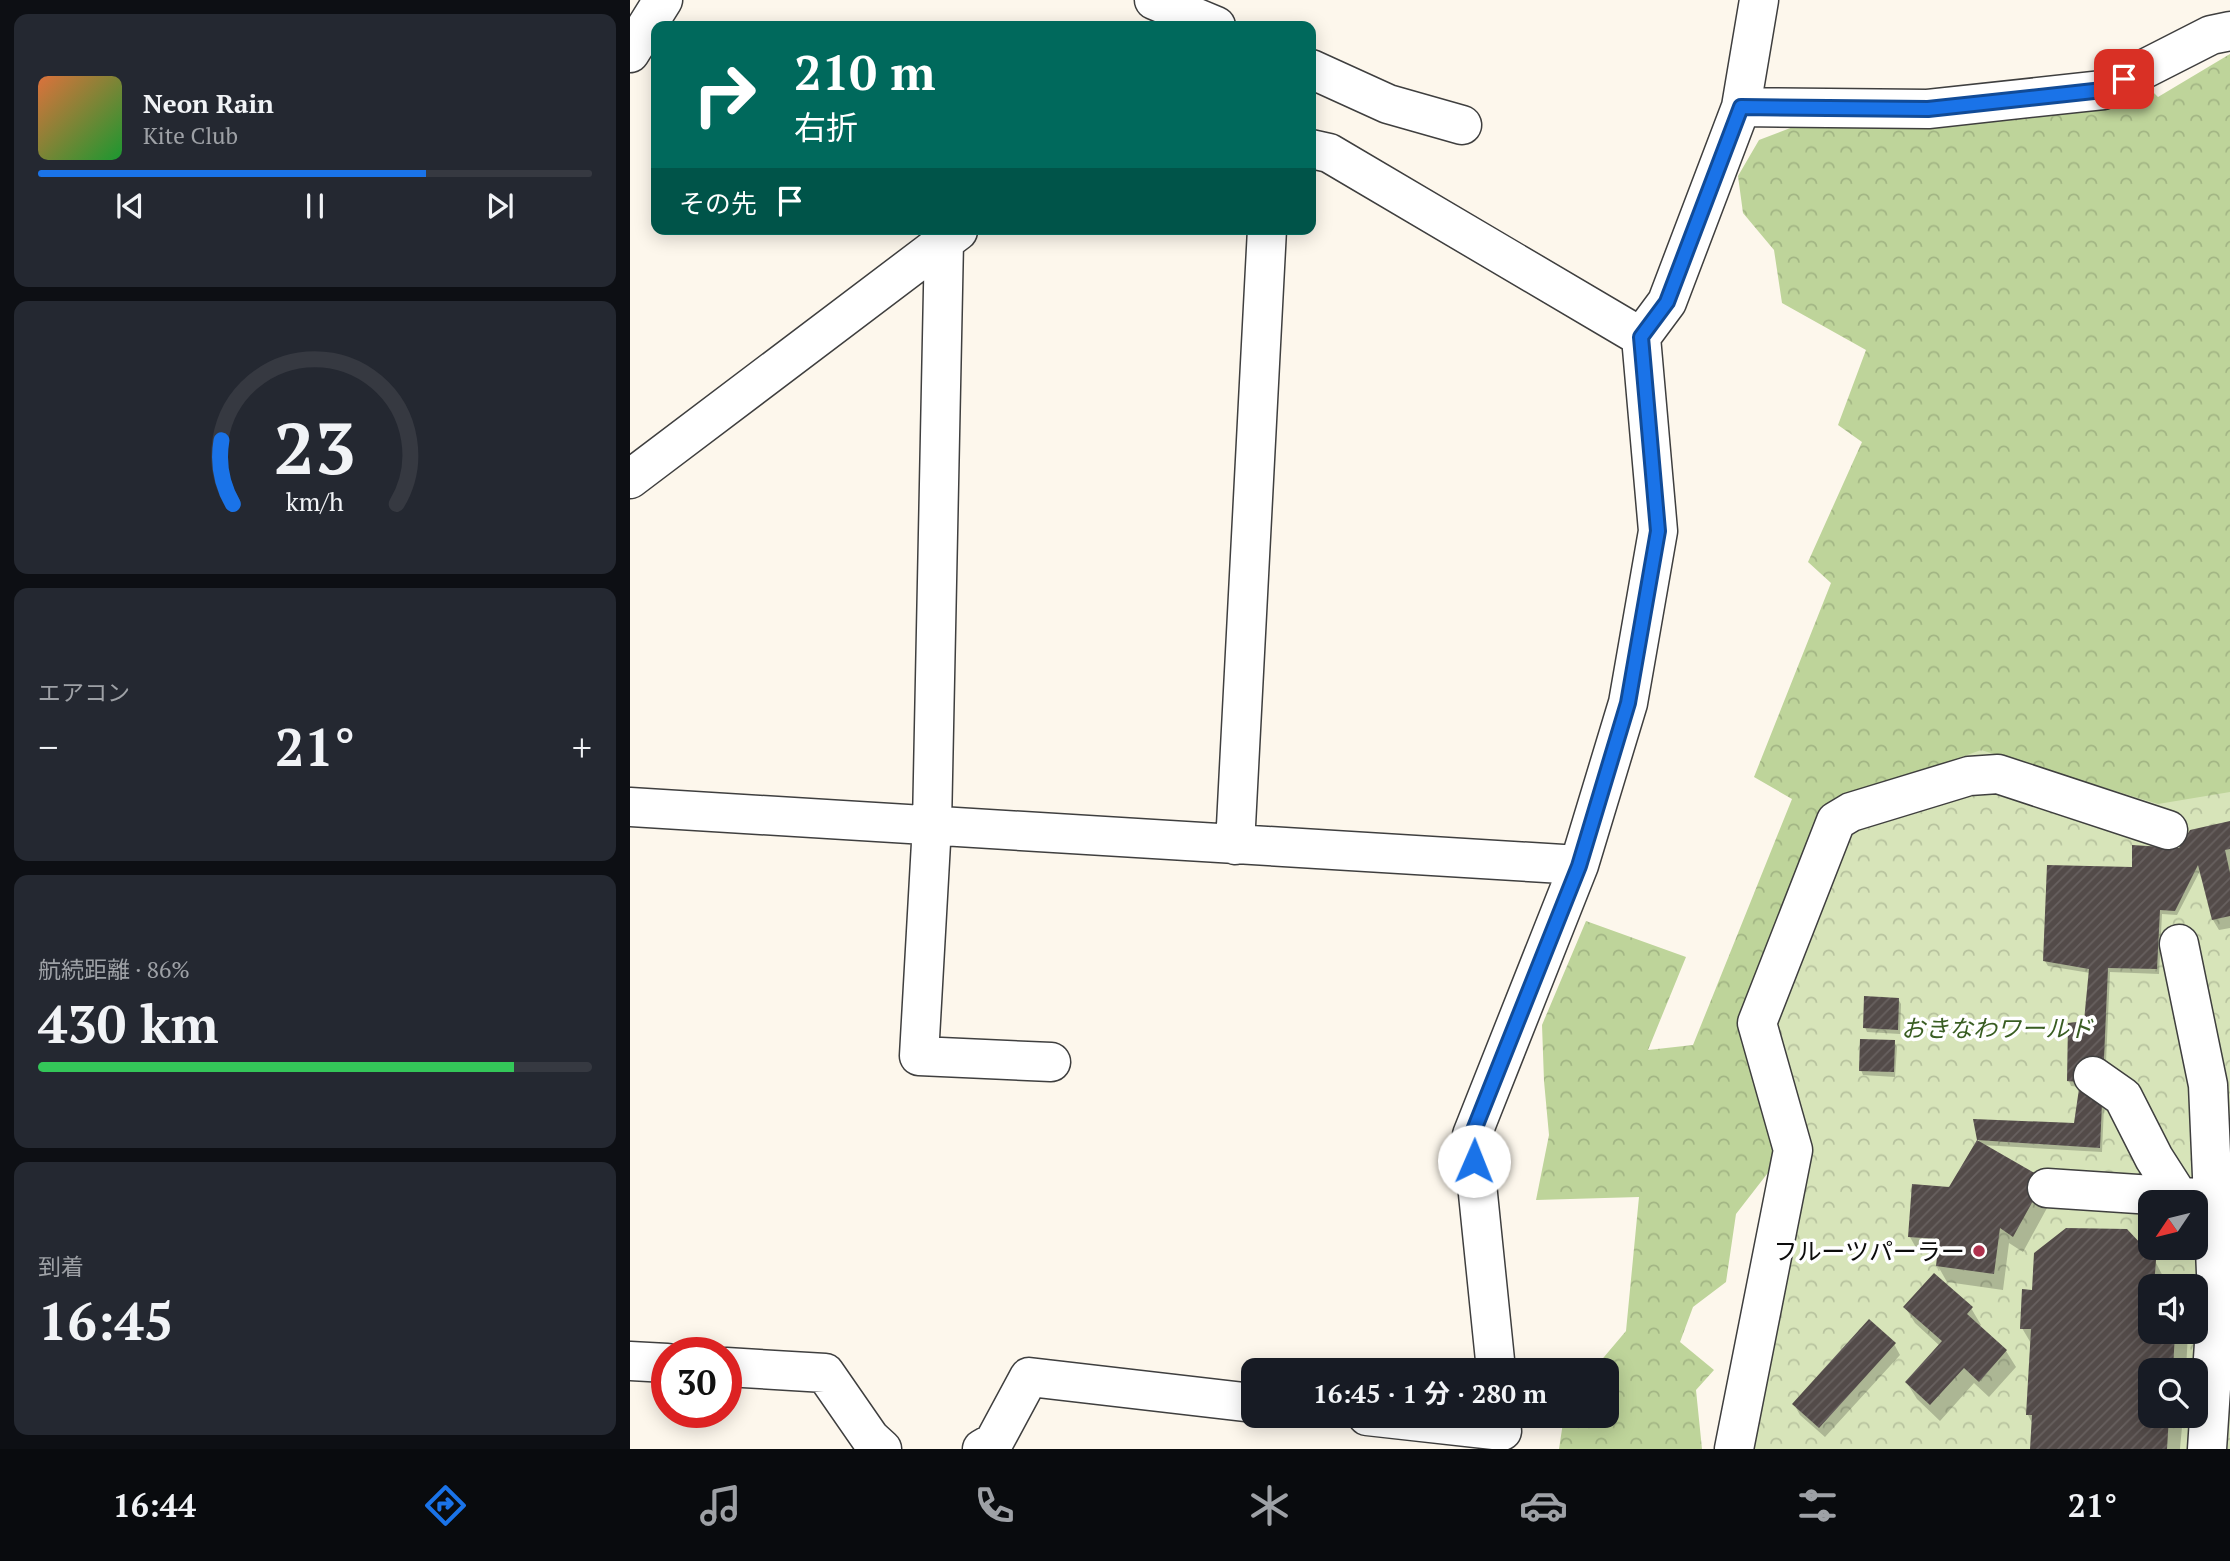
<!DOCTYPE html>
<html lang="ja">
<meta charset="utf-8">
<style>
:root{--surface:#171b24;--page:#242831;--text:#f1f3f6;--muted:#9ea1a6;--line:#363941;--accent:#1a73e8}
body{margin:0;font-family:"PT Serif","Noto Sans JP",serif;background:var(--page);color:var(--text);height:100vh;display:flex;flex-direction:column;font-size:26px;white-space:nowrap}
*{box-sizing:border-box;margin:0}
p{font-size:23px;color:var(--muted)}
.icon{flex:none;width:38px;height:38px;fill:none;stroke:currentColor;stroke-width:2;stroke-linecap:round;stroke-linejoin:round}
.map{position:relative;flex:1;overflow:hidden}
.details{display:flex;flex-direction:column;gap:14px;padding:14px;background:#0d0f14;width:630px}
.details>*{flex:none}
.guide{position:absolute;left:21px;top:21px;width:665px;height:214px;border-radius:14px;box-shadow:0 4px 18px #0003;background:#00695c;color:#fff;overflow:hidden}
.needle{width:46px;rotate:235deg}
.controls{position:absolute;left:1508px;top:1190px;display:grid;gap:14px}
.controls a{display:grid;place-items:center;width:70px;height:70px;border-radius:14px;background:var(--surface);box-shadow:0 4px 18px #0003;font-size:35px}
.speed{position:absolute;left:21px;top:1337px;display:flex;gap:14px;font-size:35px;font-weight:700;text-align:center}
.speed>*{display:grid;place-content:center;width:91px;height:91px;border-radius:50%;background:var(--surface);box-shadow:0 4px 18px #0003;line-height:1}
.speed .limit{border:10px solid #d22;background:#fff;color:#111}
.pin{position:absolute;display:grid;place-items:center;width:60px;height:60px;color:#fff;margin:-30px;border-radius:14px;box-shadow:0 4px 10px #0006}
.me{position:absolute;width:77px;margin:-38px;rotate:1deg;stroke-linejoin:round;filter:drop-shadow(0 0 5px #0008)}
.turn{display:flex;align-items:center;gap:24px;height:147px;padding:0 28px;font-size:32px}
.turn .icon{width:91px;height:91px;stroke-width:2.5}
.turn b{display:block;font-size:49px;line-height:60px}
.then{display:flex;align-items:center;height:66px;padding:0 28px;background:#0003;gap:14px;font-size:26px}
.big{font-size:52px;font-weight:700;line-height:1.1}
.details .card{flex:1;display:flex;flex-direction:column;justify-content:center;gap:10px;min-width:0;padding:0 24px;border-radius:14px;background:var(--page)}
.details .dial{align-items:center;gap:0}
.dial svg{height:182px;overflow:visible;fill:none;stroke:var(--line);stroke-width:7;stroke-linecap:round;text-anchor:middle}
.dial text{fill:var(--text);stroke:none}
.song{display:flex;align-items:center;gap:21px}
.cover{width:84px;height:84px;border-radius:10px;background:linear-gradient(135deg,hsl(20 70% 55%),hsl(130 70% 35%))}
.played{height:7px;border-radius:4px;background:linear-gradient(90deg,var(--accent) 70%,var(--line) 70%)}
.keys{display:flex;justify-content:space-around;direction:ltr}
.heat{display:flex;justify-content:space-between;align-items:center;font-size:38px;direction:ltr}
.charge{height:10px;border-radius:5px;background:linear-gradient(90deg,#34c759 86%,var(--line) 0)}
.trip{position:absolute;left:611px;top:1358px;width:378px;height:70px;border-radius:14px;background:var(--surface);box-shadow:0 4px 18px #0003;font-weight:700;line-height:70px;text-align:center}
.menu{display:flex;height:112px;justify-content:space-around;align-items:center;background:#090b0e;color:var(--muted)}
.menu .icon{width:49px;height:49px}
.menu .on{color:var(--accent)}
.menu b{font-size:32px;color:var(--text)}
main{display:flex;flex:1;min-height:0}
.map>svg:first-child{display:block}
.forest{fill:url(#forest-crowns)}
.park{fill:url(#park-crowns);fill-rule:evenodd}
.shadow{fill:#0003}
.building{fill:url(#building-hatch)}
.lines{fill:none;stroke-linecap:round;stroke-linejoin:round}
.minor-casing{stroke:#3f3f3f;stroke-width:41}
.minor{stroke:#fff;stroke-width:38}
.route-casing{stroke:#114b97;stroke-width:18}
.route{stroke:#1a73e8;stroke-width:12}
.poi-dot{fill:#af314d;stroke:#fff;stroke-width:2.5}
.labels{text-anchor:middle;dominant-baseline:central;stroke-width:7;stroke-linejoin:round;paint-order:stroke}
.park-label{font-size:24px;font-style:italic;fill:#395d22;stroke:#fff}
.poi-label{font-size:24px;fill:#0c0c0c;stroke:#fff;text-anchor:end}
</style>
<main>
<section class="details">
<div class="card">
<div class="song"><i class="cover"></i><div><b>Neon Rain</b><p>Kite Club</p></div></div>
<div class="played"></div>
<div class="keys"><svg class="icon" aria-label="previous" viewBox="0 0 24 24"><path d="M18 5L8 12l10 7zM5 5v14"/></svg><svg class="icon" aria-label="pause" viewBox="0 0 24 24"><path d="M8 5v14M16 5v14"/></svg><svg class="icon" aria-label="next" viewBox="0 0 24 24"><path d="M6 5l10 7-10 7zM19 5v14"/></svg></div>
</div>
<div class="card dial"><svg viewBox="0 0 100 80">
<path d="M14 69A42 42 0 1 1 86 69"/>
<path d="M14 69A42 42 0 0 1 9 41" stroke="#1a73e8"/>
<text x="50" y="56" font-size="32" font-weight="700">23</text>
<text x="50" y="72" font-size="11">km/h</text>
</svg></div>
<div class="card"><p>エアコン</p>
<div class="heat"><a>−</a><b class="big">21°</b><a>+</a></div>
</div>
<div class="card"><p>航続距離 · 86%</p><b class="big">430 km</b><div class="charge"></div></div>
<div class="card"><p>到着</p><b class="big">16:45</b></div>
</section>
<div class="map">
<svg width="1600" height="1449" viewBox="0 0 1600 1449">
<defs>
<pattern id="forest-crowns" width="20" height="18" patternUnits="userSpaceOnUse" patternTransform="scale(1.75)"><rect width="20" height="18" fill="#bed49a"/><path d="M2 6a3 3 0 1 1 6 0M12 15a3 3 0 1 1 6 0" fill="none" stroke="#a2b584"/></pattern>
<pattern id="park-crowns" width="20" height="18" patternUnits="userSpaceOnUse" patternTransform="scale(1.75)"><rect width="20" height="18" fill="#d7e4b9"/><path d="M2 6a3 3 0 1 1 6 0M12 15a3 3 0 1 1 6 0" fill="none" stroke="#b7c29e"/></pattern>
<pattern id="building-hatch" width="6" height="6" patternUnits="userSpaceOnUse" patternTransform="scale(1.75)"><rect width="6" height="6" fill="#534b49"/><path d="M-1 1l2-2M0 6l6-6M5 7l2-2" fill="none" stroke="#67605f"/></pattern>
</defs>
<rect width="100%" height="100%" fill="#fdf7ec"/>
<path class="forest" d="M1600 54V809L1151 1156 1106 1214 1096 1282 1063 1307 1050 1342 1084 1370 1066 1390 1072 1449H929L934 1416H976V1370H963L996 1331 1009 1197 906 1200 919 1135 914 1081 912 1025 956 921 1056 957 1018 1050 1063 1045 1162 799 1124 777 1201 583 1178 562 1232 442 1208 425 1236 350 1152 303 1144 250 1113 213 1108 176 1129 140 1168 125 1284 129 1515 84 1528 97Z"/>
<path class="park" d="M1351 750 1528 804 1600 792V1449H1091L1156 1152 1121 1020 1202 804ZM1521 1202H1566V1248H1521ZM1521 1286H1566V1332H1521ZM1521 1370H1566V1416H1521Z"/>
<path class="shadow" d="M1600 822V928L1589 930 1583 920 1571 869 1547 915 1532 914 1529 974 1480 972 1472 1152 1351 1145 1423 1197 1393 1252 1379 1243 1373 1290 1317 1282 1308 1266 1309 1254 1289 1253 1280 1237 1320 1189 1349 1141 1345 1120 1445 1125 1451 1087 1441 1086 1439 1081 1455 1023 1460 973 1418 966 1415 961 1504 869 1550 850Z
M1268 999 1271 1004 1270 1034 1237 1032 1235 1027Z
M1264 1042 1267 1047 1265 1077 1233 1075 1231 1070Z
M1525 1261 1537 1284V1286H1521V1332H1558L1556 1370H1521V1416H1553L1550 1449H1402L1403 1425 1398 1415 1402 1345 1392 1328 1404 1292Z
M1275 1307 1341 1308 1351 1325 1349 1327 1376 1351 1386 1367 1359 1397 1344 1383 1310 1421 1287 1399 1277 1383 1310 1346 1285 1323Z
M1264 1344 1270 1355 1195 1437 1170 1415 1164 1404Z"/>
<path class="building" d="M1600 821V849L1595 850 1600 873V916L1582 920 1568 865 1545 911 1530 910 1527 969 1478 968 1470 1148 1347 1140 1415 1179 1383 1237 1370 1228 1364 1274 1306 1266 1309 1239 1278 1237 1282 1184 1319 1187 1347 1140 1343 1119 1444 1123 1450 1082 1437 1081 1438 1023 1454 1021 1459 969 1413 961 1417 865 1502 867V845L1549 848 1560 830Z
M1234 996 1269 998 1268 1030 1233 1028Z
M1230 1039 1265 1040 1264 1072 1229 1071Z
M1436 1228 1497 1229 1526 1260 1524 1286H1521V1332H1545L1543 1370H1521V1416H1539L1537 1449H1400L1402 1415H1396L1401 1329H1390L1392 1289 1402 1290 1404 1253Z
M1304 1273 1343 1307 1337 1314 1377 1350 1349 1382 1334 1368 1300 1405 1275 1382 1312 1341 1273 1307Z
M1239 1319 1266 1343 1189 1428 1162 1404Z"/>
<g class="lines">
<g class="minor-casing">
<path id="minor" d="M524 0 586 26
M0 53 33 0
M681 69 758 104 832 125
M1111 107 1298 109 1473 90 1581 35 1600 31
M681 149 699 153 1011 337
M314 241 302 825 289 1056 421 1062
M0 479 328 231
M0 807 949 865
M605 845 637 229
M1549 944 1578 1085 1583 1199
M1463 1076 1493 1097 1524 1158 1549 1197
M1417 1188 1583 1199 1587 1298 1577 1449
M0 1361 37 1363
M96 1367 195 1373 240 1438 252 1449
M866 1370 842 1135 949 865 998 703 1028 531 1011 337 1037 302 1111 107 1129 0
M737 1416 872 1431
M352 1449 364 1442 399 1377 623 1403
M1104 1449 1163 1150 1127 1023 1206 821 1221 812 1339 776 1368 774 1538 830"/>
</g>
<use href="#minor" class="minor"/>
</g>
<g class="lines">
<g class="route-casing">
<path id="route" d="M844 1161 842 1135 949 866 998 703 1028 531 1011 337 1037 302 1111 107 1298 109 1473 90 1494 79"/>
</g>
<use href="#route" class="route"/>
</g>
<circle class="poi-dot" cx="1349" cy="1251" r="7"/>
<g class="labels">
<g class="park-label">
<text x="1367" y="1028">おきなわワールド</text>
</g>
<g class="poi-label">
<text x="1335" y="1251">フルーツパーラー</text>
</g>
</g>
</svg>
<div class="controls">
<a><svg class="needle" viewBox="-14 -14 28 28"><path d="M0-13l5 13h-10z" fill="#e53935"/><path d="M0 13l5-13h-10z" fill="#9ea1a6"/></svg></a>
<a><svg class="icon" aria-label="sound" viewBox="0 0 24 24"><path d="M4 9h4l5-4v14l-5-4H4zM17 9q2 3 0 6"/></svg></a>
<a><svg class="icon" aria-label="search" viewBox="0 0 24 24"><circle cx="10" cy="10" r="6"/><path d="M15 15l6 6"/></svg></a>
</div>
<div class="speed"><div class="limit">30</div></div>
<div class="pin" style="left:1494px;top:79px;background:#d93025"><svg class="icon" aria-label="arrive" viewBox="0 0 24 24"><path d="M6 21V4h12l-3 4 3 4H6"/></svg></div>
<svg class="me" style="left:844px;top:1161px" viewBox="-20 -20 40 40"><circle r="19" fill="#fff"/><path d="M0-13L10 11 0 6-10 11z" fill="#1a73e8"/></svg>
<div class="trip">16:45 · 1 分 · 280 m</div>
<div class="guide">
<div class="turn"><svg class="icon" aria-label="right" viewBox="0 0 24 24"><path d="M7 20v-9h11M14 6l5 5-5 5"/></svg><div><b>210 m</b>右折</div></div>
<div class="then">その先<svg class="icon" aria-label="arrive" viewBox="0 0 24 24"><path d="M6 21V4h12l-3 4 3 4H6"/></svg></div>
</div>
</div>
</main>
<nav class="menu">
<b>16:44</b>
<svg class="icon on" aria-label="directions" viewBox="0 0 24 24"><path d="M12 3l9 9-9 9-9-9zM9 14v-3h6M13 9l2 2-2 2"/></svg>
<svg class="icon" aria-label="music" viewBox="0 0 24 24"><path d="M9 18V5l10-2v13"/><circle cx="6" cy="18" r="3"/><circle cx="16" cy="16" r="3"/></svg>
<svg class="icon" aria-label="phone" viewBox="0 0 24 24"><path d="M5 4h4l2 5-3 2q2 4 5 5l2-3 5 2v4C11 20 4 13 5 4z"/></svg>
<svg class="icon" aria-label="climate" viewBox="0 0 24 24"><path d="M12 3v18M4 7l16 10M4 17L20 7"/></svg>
<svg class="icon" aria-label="car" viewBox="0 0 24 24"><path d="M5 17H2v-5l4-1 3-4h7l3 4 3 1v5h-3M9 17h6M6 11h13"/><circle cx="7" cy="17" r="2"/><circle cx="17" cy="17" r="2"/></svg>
<svg class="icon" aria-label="filters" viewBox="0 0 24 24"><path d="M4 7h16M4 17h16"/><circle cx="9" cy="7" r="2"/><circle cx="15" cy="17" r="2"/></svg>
<b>21°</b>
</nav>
